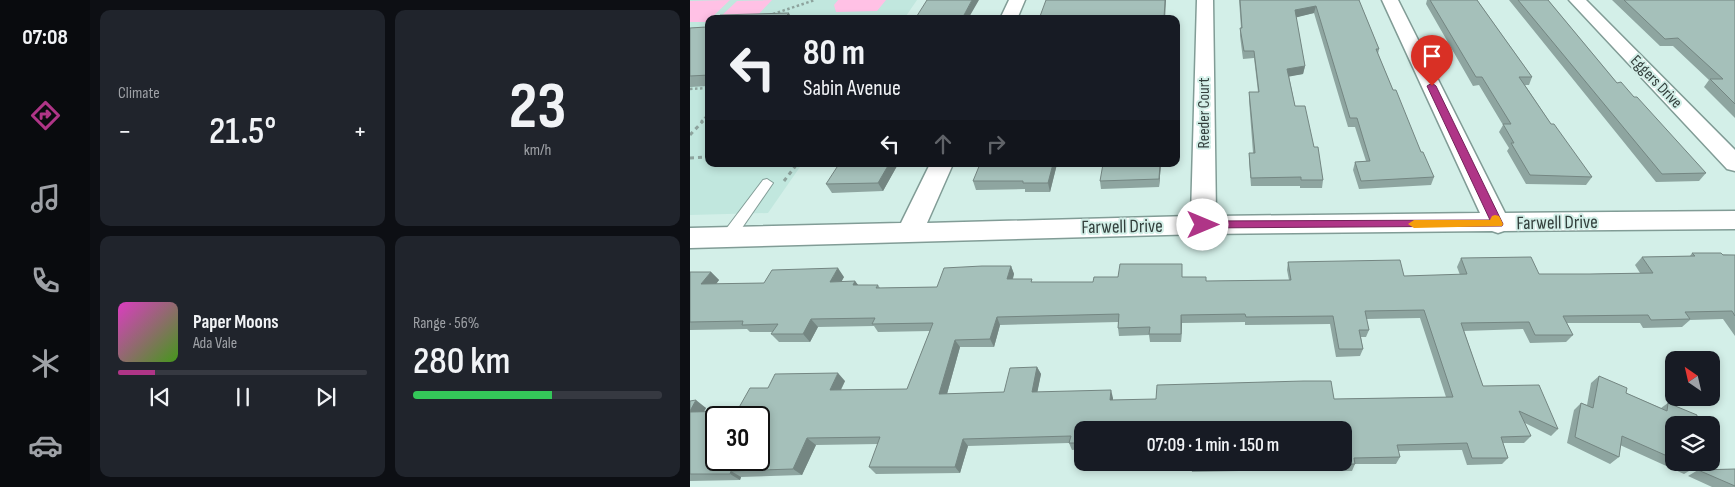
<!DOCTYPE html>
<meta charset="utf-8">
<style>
:root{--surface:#171b24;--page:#20242c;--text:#f1f3f6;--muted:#9ea1a6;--line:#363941;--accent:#af3587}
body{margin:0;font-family:"Sofia Sans Condensed",sans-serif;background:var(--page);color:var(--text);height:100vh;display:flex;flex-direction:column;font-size:19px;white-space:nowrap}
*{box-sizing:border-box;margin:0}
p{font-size:16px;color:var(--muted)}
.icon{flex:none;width:28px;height:28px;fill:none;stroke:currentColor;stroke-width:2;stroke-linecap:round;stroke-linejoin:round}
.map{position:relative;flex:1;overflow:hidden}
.panel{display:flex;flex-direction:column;gap:10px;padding:10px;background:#0d0f14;width:600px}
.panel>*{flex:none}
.guide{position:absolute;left:15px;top:15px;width:475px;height:152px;border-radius:10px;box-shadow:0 2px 8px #0003;background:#171b24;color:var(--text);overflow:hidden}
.needle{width:32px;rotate:326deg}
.tools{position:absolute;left:975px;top:351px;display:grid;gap:10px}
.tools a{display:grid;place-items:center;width:55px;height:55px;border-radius:10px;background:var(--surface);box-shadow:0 2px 8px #0003;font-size:25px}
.speed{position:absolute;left:15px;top:406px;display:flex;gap:10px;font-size:25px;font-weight:700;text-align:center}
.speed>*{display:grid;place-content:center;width:65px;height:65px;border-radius:50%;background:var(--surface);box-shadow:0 2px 8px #0003;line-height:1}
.speed .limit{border:2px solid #111;border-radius:8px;background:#fff;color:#111}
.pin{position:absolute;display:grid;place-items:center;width:42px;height:42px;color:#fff;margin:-51px -21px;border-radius:50% 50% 50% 0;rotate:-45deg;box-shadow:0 0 5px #0007}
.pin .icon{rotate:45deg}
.me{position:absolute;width:55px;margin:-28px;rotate:90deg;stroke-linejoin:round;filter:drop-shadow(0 0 4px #0008)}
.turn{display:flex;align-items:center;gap:18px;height:105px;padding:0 15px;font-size:22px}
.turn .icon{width:65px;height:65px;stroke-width:2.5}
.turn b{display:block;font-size:35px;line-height:42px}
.lanes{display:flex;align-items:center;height:48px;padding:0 15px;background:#0003;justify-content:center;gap:25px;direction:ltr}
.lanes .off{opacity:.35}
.big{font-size:38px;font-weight:600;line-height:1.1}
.panel .widget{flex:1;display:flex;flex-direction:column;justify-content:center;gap:8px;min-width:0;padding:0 18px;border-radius:10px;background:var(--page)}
.panel .dial{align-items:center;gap:0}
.dial b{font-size:65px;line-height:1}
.song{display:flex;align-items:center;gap:15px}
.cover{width:60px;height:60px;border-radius:8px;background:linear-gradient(135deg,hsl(310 70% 55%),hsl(100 70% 35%))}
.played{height:5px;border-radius:2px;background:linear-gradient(90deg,var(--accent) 15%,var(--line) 15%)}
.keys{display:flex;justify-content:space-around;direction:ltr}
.heat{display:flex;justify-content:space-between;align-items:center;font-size:28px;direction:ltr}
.charge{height:8px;border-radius:4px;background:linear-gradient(90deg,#34c759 56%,var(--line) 0)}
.panel .tiles{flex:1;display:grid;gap:10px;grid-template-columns:repeat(2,1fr)}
.trip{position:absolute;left:384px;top:421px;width:278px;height:50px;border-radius:10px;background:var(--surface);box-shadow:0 2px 8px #0003;font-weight:600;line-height:50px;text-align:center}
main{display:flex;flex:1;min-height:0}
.menu{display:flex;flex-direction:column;width:90px;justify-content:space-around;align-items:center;background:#090b0e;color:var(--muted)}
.menu .icon{width:35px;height:35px}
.menu .active{color:var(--accent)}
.menu b{font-size:22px;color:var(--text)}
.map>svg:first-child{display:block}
.built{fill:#c1e7de}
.green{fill:#ffc1e5}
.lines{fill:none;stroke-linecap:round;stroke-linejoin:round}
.service-casing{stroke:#819c96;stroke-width:2}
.minor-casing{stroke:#819c96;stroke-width:3}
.path-far1{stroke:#8da39d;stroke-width:2.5;stroke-dasharray:2.5 2.5;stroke-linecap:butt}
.path{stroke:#8da39d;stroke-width:3;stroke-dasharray:4 4;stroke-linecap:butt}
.service{fill:#fff;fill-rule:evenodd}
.minor{fill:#fff;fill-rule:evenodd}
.wall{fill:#8ea5a0;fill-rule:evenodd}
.shaded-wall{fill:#748682}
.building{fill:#a5c0ba;stroke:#748682;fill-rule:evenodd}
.route{fill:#af3587;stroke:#722258}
.slow{fill:#f59e0b}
.labels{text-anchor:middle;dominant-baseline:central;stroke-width:4;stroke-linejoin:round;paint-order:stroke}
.far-street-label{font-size:16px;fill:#333f3c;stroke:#d3efe8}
.street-label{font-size:19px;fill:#333f3c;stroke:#d3efe8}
</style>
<main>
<nav class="menu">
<b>07:08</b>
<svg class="icon active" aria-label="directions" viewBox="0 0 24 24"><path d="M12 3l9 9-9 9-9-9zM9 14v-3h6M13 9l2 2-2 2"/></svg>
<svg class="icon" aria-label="music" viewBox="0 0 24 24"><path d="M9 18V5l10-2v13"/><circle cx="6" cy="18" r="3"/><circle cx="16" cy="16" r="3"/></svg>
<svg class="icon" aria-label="phone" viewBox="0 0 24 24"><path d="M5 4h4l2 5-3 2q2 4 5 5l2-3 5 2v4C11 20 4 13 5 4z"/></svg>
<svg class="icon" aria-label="climate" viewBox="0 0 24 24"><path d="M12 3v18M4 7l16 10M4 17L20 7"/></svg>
<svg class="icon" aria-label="car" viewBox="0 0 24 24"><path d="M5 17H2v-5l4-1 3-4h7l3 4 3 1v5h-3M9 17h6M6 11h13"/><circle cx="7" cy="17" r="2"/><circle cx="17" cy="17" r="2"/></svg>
</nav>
<section class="panel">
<div class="tiles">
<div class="widget"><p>Climate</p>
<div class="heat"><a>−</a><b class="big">21.5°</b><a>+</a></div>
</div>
<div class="widget dial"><b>23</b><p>km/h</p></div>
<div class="widget">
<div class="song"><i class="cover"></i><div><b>Paper Moons</b><p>Ada Vale</p></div></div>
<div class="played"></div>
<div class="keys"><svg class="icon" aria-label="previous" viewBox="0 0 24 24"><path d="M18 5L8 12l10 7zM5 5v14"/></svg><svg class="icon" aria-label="pause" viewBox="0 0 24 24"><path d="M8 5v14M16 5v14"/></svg><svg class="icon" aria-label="next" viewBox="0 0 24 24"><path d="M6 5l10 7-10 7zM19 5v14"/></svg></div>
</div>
<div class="widget"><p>Range · 56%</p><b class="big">280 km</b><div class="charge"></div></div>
</div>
</section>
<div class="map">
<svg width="1045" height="487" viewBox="0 0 1045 487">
<rect width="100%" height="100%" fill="#d3efe8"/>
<path class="built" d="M0 0H227L214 19H19V164H112L78 213 0 215Z"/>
<path class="green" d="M40 0 17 22H0V1Z
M82 0 64 19H28L47 1Z
M148 0H196L187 11 146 12 144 5Z"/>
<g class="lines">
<g class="service-casing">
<path id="service" d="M77 179 83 183 43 241H33L31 237 33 233 73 180Z"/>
</g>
<g class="minor-casing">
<path id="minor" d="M319 0H335L327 19H310Z
M507 0H523L526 216 790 213 692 0H708L815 213 1045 211V229L814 231 808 233 802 231 513 234 0 248V228L211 223 240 164H263L237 223 501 216Z
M879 0H896L1045 150V171L1037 169Z"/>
</g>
<path class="path-far1" d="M83 14 125 0
M0 89 19 88
M11 122 19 114"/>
<path class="path" d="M0 135 13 121
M0 158 19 157
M94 181 107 164"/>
<use href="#service" class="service"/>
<use href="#minor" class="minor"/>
</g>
<path class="wall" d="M549 0H669L689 49 688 54 703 90 731 152 744 177 741 185 669 189 663 170 665 162 676 161 665 127H658L624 13 606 17 615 66 613 74 599 76 605 106 624 147 633 180 632 188H610V186H561L559 161V153H563L559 100V92H568L564 58 553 59 550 36V28H551Z
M737 0H787L842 77 839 85H835L861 124 902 177 896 185 836 184 817 151 819 148 809 132 813 125 789 85 783 86 736 4Z
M819 0H858L927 83 944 97 1016 173 1009 181 966 182Z
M922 0H1045V118L1014 87 1019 80 983 46H970Z
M19 25V86L0 87V28L16 27Z
M367 164 360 192H335V189L286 190 283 181Z
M471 164 469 187 411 189 410 181Z
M207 166 193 191 142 193 136 184Z
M1002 253 1045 255V336L1033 319 1000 320 992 327 953 328 950 323H877L883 335 876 342 840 343 833 329 774 331 793 386 868 429 861 436 835 423 841 436 834 443H813L818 458 812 464 777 465 772 450 708 451 710 457 706 464H665L662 471H625L624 462H652V430H392V449L382 450 379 443 278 446 270 473 186 474 179 467 188 444 126 445 112 475 51 477 50 480 0 481V401L16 408 14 412 47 411 78 388 155 381 151 390 217 389 240 331 188 332 184 326 128 327 120 342H89L81 334 83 332H60L57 329 0 330V272H21L29 280 26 284 74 283 154 277 151 281H165L168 285H188L190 288 247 287 321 266 324 274 323 279 343 282H403L493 277 516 281 599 280 597 270 598 262 714 276 770 275 767 267 771 258 849 274H900L950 273 945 265 952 257 1000 256ZM730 318 756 397 644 399 423 400V398L347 392 351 374 347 367 314 392 257 394 270 347H304L310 325 428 322V328L429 336 459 335 460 342H491L492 323 555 322V325L640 324 646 357 670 356 673 349 671 337H676L679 330 676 319Z
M909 376 936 393 971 408 978 403 984 425V462H1004V468L994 474 930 445 929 457 920 464 877 443 884 410 891 403 897 405 901 383Z
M407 462H549V471L502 472 501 467 409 470Z
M1045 469V487H1022L998 476 1008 470Z"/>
<path class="shaded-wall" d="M282 0H289L278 19H275L274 15Z
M475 0H476L475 19H474Z
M626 6 624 13 604 18 605 10Z
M99 13 102 19H93Z
M615 66 613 74 597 77V69Z
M199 164H206L207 166 193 191 188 183Z
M363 164H367L360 192 358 183Z
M470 164H471L469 187V179Z
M321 266 324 274 320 287 317 279Z
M148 268 154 277 147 290 140 282Z
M21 272 29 280 20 292 11 284Z
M165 281 171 289 163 285Z
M491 315 492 323 491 342Z
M307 317 310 325 304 347 300 339Z
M121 319 128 327 120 342 113 334Z
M265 340 270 347 255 401 249 394Z
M347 367 351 374 346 399 342 392Z
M148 373 155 381 147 397 140 390Z
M421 390 423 398 422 407 420 400Z
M6 400 16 408 9 419 0 413V411Z
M117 438 126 445 112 475 103 469Z
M273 439 278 446 270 473 265 467Z
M41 471 51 477 50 480 40 474Z"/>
<path class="building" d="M237 0H282L274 15H277L275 19H225Z
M356 0H475L474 19H349Z
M550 0H669L689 49H686L703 90H706L731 152H733L744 177 671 181 665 162 680 161 667 118H660L626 6 605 10 615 66 597 69 605 106H615L624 147H628L633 180H611V177L561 178 559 153H565L559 92H569L564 51H554L550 28H552Z
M740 0H787L842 77H829L861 124H864L902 177 840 175 821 143H824L813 124H821L792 77H786Z
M828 0H858L927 83 931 82 944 97H947L1016 173 972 174Z
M934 0H1045V104L1020 79H1033L988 38 975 39Z
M99 13 93 19H26L30 15Z
M19 25V75L0 76V28L16 27Z
M149 164H199L188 183 136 184Z
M290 164H363L358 183H333V181H283Z
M413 164H470L469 179 410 181Z
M1002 253H1031L1033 255H1045V316L1042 311 995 312 1000 319 961 320 958 315 873 316 883 335H845L839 322 771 323 793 386 849 385 868 429 829 411 841 436 811 437 818 458H782L777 443 707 445 710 457 664 458 665 464 627 465V462H652V430H392V443H379L381 436 273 439 265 467H179L190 437 117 438 103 469 41 471 40 474H0V412L47 411 60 388H78L85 374 148 373 140 390 217 389 243 323 182 324 185 318 121 319 113 334H81L88 324 52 325 53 321 0 322V272H21L11 284 74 283 82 270 148 268 140 282 165 281 163 285H188L186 288 247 287 254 268 292 266H321L317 279H342L341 282H403L404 277H428L430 264H492V277H516V281L601 280 598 262 710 260 714 276 777 274 771 258 841 257 849 274H900L963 273 952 257 1005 256ZM734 310 763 397 644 399 641 381H614L467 385 466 399 420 400 421 390 342 392 347 367 320 368 314 392 249 394 265 340 300 339 307 317 429 314 428 328 460 327 459 334H491V315L555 314 556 317 643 316 649 349H673L669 330H679L675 311ZM26 418H69V460H26Z
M909 376 937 388 936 393 977 411 978 403 1007 415 1006 425H984V459L932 436 929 457 885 437 891 403 903 408Z
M6 400 0 411V401Z
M407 462H447L406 464Z
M501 462H549V465L501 466Z
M992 462H1004V468Z
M1045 469V486L1008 470Z"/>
<path class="route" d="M742 83 746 86 813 224 812 226 509 228 507 225 509 222 513 221 800 220 737 86Z"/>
<path class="slow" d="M805 215 809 216 813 224 812 226 724 228 718 224 724 220H800L802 216Z"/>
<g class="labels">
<g class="far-street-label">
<text transform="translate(966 82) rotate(46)">Eggers Drive</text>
<text transform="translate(514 113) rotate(-90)">Reeder Court</text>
</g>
<g class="street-label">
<text transform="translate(867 223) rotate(-1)">Farwell Drive</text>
<text transform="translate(432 227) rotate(-1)">Farwell Drive</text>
</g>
</g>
</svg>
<div class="tools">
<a><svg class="needle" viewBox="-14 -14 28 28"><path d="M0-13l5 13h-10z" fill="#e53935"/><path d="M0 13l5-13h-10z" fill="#9ea1a6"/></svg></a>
<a><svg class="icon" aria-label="layers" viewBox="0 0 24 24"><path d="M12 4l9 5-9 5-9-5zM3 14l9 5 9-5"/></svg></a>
</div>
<div class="speed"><div class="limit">30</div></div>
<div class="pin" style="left:742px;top:86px;background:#d93025"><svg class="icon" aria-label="arrive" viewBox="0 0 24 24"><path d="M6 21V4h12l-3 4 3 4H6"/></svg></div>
<svg class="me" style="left:513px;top:225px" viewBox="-20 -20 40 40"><circle r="19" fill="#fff"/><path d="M0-13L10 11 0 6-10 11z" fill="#af3587"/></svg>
<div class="trip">07:09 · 1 min · 150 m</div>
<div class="guide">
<div class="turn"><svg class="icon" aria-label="left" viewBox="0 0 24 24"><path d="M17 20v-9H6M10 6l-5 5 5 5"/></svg><div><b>80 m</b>Sabin Avenue</div></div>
<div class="lanes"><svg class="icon" aria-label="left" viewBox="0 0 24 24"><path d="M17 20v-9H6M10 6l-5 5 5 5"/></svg><svg class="icon off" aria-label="ahead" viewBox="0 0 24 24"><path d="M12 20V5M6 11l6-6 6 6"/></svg><svg class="icon off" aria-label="right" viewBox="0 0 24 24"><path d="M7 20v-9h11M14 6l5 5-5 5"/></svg></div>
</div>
</div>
</main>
